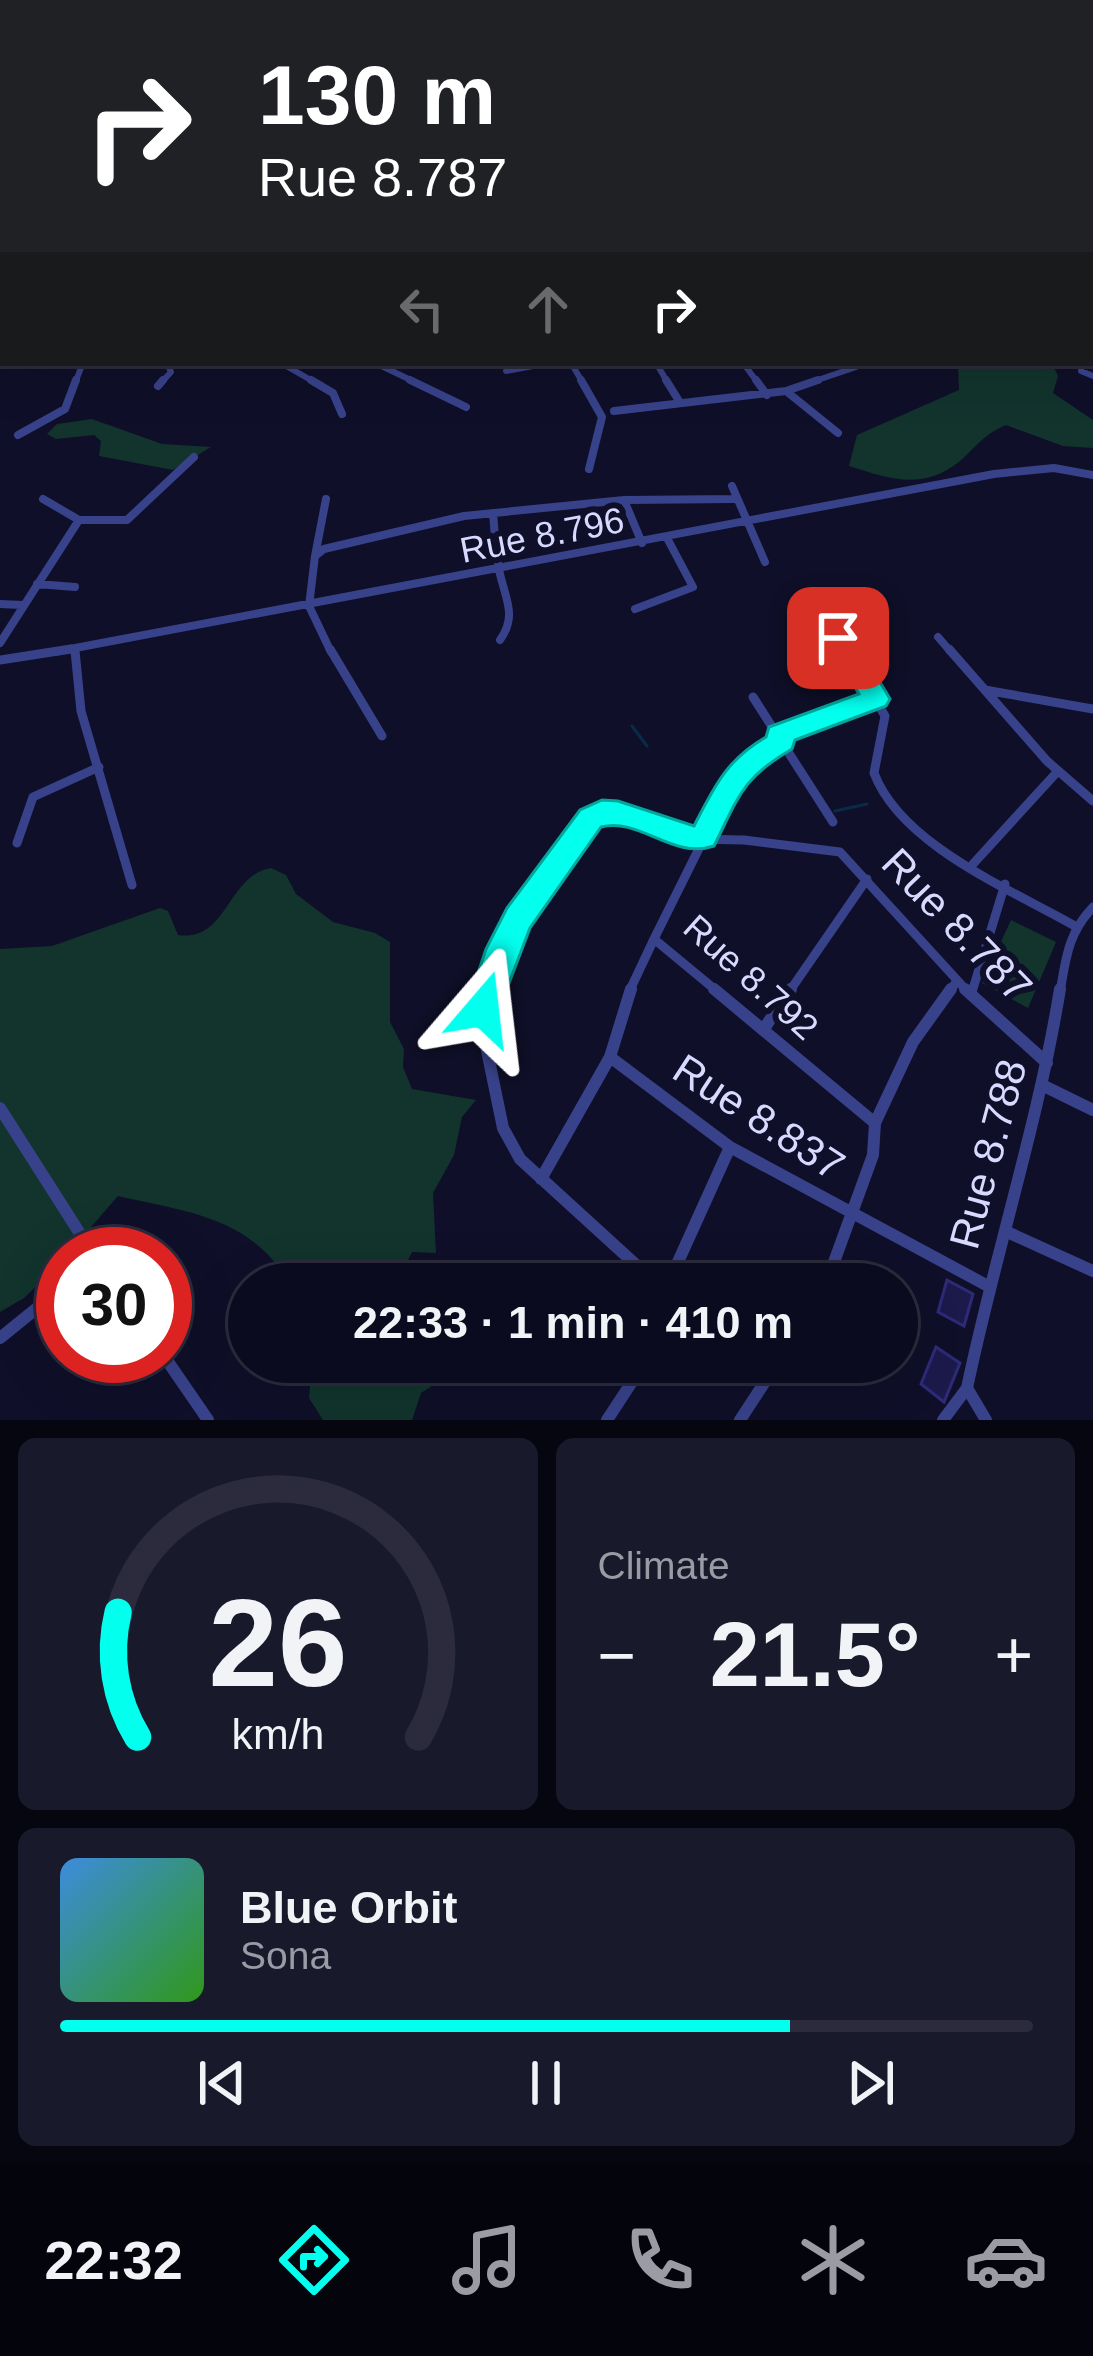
<!DOCTYPE html>
<meta charset="utf-8">
<style>
:root{--surface:#0b0b1f;--page:#19192c;--text:#f1f3f6;--muted:#9a9ba4;--line:#2b2b3d;--accent:#03ffee}
body{margin:0;font-family:Helvetica,sans-serif;background:var(--page);color:var(--text);height:100vh;display:flex;flex-direction:column;font-size:45px;white-space:nowrap}
*{box-sizing:border-box;margin:0}
p{font-size:39px;color:var(--muted)}
.icon{flex:none;width:66px;height:66px;fill:none;stroke:currentColor;stroke-width:2;stroke-linecap:round;stroke-linejoin:round}
.map{position:relative;height:1420px;overflow:hidden}
.sheet{display:flex;flex-direction:column;gap:18px;padding:18px;background:#060611;flex:1}
.sheet>*{flex:none}
.top-card{position:absolute;left:0px;top:0px;width:1095px;height:366px;box-shadow:0 12px 48px #0002,0 0 0 3px var(--line);background:#202124;color:#fff;overflow:hidden}
.speed{position:absolute;left:36px;top:1227px;display:flex;gap:24px;font-size:60px;font-weight:700;text-align:center}
.speed>*{display:grid;place-content:center;width:156px;height:156px;border-radius:50%;background:var(--surface);box-shadow:0 12px 48px #0002,0 0 0 3px var(--line);line-height:1}
.speed .limit{border:18px solid #d22;background:#fff;color:#111}
.pin{position:absolute;display:grid;place-items:center;width:102px;height:102px;color:#fff;margin:-51px;border-radius:24px;box-shadow:0 6px 18px #0006}
.me{position:absolute;width:132px;margin:-66px;rotate:17deg;stroke-linejoin:round;filter:drop-shadow(0 0 9px #0008)}
.turn{display:flex;align-items:center;gap:42px;height:252px;padding:0 60px;font-size:54px}
.turn .icon{width:156px;height:156px;stroke-width:2.5}
.turn b{display:block;font-size:84px;line-height:102px}
.lanes{display:flex;align-items:center;height:114px;padding:0 60px;background:#0003;justify-content:center;gap:60px;direction:ltr}
.lanes .off{opacity:.35}
.big{font-size:90px;font-weight:800;line-height:1.1}
.sheet .tile{flex:1;display:flex;flex-direction:column;justify-content:center;gap:18px;min-width:0;padding:0 42px;border-radius:18px;background:var(--page)}
.sheet .dial{align-items:center;gap:0}
.dial svg{height:312px;overflow:visible;fill:none;stroke:var(--line);stroke-width:7;stroke-linecap:round;text-anchor:middle}
.dial text{fill:var(--text);stroke:none}
.song{display:flex;align-items:center;gap:36px}
.cover{width:144px;height:144px;border-radius:18px;background:linear-gradient(135deg,hsl(210 70% 55%),hsl(110 70% 35%))}
.played{height:12px;border-radius:6px;background:linear-gradient(90deg,var(--accent) 75%,var(--line) 75%)}
.keys{display:flex;justify-content:space-around;direction:ltr}
.heat{display:flex;justify-content:space-between;align-items:center;font-size:66px;direction:ltr}
.sheet .tiles{flex:1;display:grid;gap:18px;grid-template-columns:1fr 1fr}
.tile:last-child{grid-column:span 2}
.trip{position:absolute;left:228px;top:1263px;width:690px;height:120px;border-radius:60px;background:var(--surface);box-shadow:0 12px 48px #0002,0 0 0 3px var(--line);font-weight:800;line-height:120px;text-align:center}
.tabs{display:flex;height:192px;justify-content:space-around;align-items:center;background:#04040c;color:var(--muted)}
.tabs .icon{width:84px;height:84px}
.tabs .selected{color:var(--accent)}
.tabs b{font-size:54px;color:var(--text)}
.map>svg:first-child{display:block}
.green{fill:#12342d}
.lines{fill:none;stroke-linecap:round;stroke-linejoin:round}
.stream{stroke:#082b49;stroke-width:3}
.building{fill:#1c1a4b;stroke:#2d2b78;stroke-width:3}
.street-far4{stroke:#38428a;stroke-width:4.5}
.street-far3{stroke:#38428a;stroke-width:6}
.street-far2{stroke:#38428a;stroke-width:8}
.street-far1{stroke:#38428a;stroke-width:9}
.street{stroke:#38428a;stroke-width:12}
.highway{fill:#ff52c2;fill-rule:evenodd}
.route{fill:#03ffee;stroke:#02a69b;stroke-width:3}
.labels{text-anchor:middle;dominant-baseline:central;stroke-width:12;stroke-linejoin:round;paint-order:stroke}
.street-label{font-size:36px;fill:#d7d9ff;stroke:#0f0f29}
.near-street-label{font-size:42px;fill:#d7d9ff;stroke:#0f0f29}
</style>
<div class="map">
<svg width="1093" height="1420" viewBox="0 0 1093 1420">
<rect width="100%" height="100%" fill="#0f0f29"/>
<path class="green" d="M953 363H1052L1058 376 1053 393 1093 420V448L1063 446 1006 425C984 434 977 446 960 461 923 491 890 479 849 466L857 435 959 390 958 367Z
M92 419 162 444 211 447 173 470 99 456 101 441 94 435 56 439 47 434 57 424Z
M271 868 286 875 296 894 333 922 375 933 390 942V1022L404 1049 403 1067 412 1089 476 1100 462 1117 454 1155 433 1193 436 1253 412 1252 406 1264 417 1284H290C251 1217 188 1212 118 1196L57 1266 24 1298 0 1312V949L52 946 160 908 168 911 178 935C228 942 227 875 271 868Z
M1011 920 1056 942 1028 1008 982 983Z
M312 1362H439L435 1384 421 1393 412 1420H323L309 1398Z"/>
<g class="lines">
<path class="stream" d="M632 726 647 746
M835 811 867 804"/>
</g>
<path class="building" d="M947 1280 973 1294 964 1326 938 1312Z
M936 1347 960 1363 944 1402 921 1384Z"/>
<g class="lines">
<path class="street-far4" d="M16 0 21 3
M503 0 508 3
M590 0 595 3
M111 1 123 0
M30 3 48 0
M303 3 324 0
M416 3 433 0
M516 3 532 0
M616 3 632 0"/>
<path class="street-far3" d="M281 363 316 383
M375 363 417 383
M571 363 583 383
M656 363 668 383
M743 363 758 383
M1082 363 1081 371 1093 376
M506 371 549 363
M75 383 83 363
M161 383 171 372 167 363
M809 383 862 365"/>
<path class="street-far2" d="M311 380 333 393 342 414
M410 380 466 407
M581 380 602 417 589 469
M666 380 679 401
M756 380 767 395
M158 386 163 380
M786 391 818 380
M614 411 786 391 838 433
M18 435 65 409 76 380
M732 486 765 562
M43 499 79 520
M624 500 642 543
M493 513C495 533 495 554 500 574 506 600 517 616 500 640
M315 556 326 499
M37 584 75 587
M0 604 22 605
M635 609 693 587 667 538
M938 637 951 652
M838 638 848 652
M0 643 79 520H127L194 457
M54 652 994 474 1054 468 1093 475
M331 652 309 606 315 556 324 549 464 516 624 500 734 499"/>
<path class="street-far1" d="M330 649 382 736
M846 649 885 716 874 773C901 845 1012 890 1075 926
M949 649 1047 761 1093 801
M75 651 81 711 132 885
M0 660 71 649
M985 690 1093 709
M753 697 833 822
M779 734 876 699
M17 843 33 797 99 767
M973 864 1058 771
M488 992C510 925 549 873 591 818L602 812 618 813 688 839 744 840 840 852 968 992
M629 992 654 939
M718 992 654 939 735 776 748 761 782 742
M789 992 867 879
M949 992 957 981
M972 992 1005 884
M1060 992C1066 958 1068 933 1093 907"/>
<path class="street" d="M489 989 483 1009 484 1036 503 1128 520 1159 657 1284
M631 989 610 1057 730 1147 988 1286
M714 989 875 1123
M965 989 1047 1063
M763 1030 791 989
M1044 1086 1093 1110
M0 1108 93 1254
M541 1179 610 1057
M1005 1231 1093 1271
M668 1284 730 1147
M826 1284 873 1155 875 1123 913 1042 951 989
M0 1338 63 1287
M164 1356 208 1420
M746 1362 764 1380
M607 1420 645 1362
M740 1420 778 1362
M943 1420 967 1388
M986 1420 967 1388C995 1254 1038 1124 1060 989"/>
<path class="highway" d="M0 151 3 152V158L0 157Z
M1092 271H1093V277H1092Z"/>
</g>
<path class="route" d="M838 629 848 631 886 692 890 699 886 706 795 740 792 749C742 778 739 796 714 846 672 860 640 817 601 827L530 928 495 1020 483 1025 471 1020 466 1009 486 949 507 908 580 810 602 800 618 801 694 826C714 787 727 759 766 737L769 727 859 694 826 638Z"/>
<g class="labels">
<g class="street-label">
<text transform="translate(542 535) rotate(-11)">Rue 8.796</text>
<text transform="translate(751 977) rotate(42)">Rue 8.792</text>
</g>
<g class="near-street-label">
<text transform="translate(957 925) rotate(46)">Rue 8.787</text>
<text transform="translate(759 1117) rotate(33)">Rue 8.837</text>
<text transform="translate(988 1154) rotate(-75)">Rue 8.788</text>
</g>
</g>
</svg>
<div class="speed"><div class="limit">30</div></div>
<div class="pin" style="left:838px;top:638px;background:#d93025"><svg class="icon" aria-label="arrive" viewBox="0 0 24 24"><path d="M6 21V4h12l-3 4 3 4H6"/></svg></div>
<svg class="me" style="left:483px;top:1009px" viewBox="-20 -20 40 40"><path d="M0-17L14 15 0 8-14 15z" fill="#03ffee" stroke="#fff" stroke-width="4"/></svg>
<div class="trip">22:33 · 1 min · 410 m</div>
<div class="top-card">
<div class="turn"><svg class="icon" aria-label="right" viewBox="0 0 24 24"><path d="M7 20v-9h11M14 6l5 5-5 5"/></svg><div><b>130 m</b>Rue 8.787</div></div>
<div class="lanes"><svg class="icon off" aria-label="left" viewBox="0 0 24 24"><path d="M17 20v-9H6M10 6l-5 5 5 5"/></svg><svg class="icon off" aria-label="ahead" viewBox="0 0 24 24"><path d="M12 20V5M6 11l6-6 6 6"/></svg><svg class="icon" aria-label="right" viewBox="0 0 24 24"><path d="M7 20v-9h11M14 6l5 5-5 5"/></svg></div>
</div>
</div>
<section class="sheet">
<div class="tiles">
<div class="tile dial"><svg viewBox="0 0 100 80">
<path d="M14 69A42 42 0 1 1 86 69"/>
<path d="M14 69A42 42 0 0 1 9 37" stroke="#03ffee"/>
<text x="50" y="56" font-size="32" font-weight="700">26</text>
<text x="50" y="72" font-size="11">km/h</text>
</svg></div>
<div class="tile"><p>Climate</p>
<div class="heat"><a>−</a><b class="big">21.5°</b><a>+</a></div>
</div>
<div class="tile">
<div class="song"><i class="cover"></i><div><b>Blue Orbit</b><p>Sona</p></div></div>
<div class="played"></div>
<div class="keys"><svg class="icon" aria-label="previous" viewBox="0 0 24 24"><path d="M18 5L8 12l10 7zM5 5v14"/></svg><svg class="icon" aria-label="pause" viewBox="0 0 24 24"><path d="M8 5v14M16 5v14"/></svg><svg class="icon" aria-label="next" viewBox="0 0 24 24"><path d="M6 5l10 7-10 7zM19 5v14"/></svg></div>
</div>
</div>
</section>
<nav class="tabs">
<b>22:32</b>
<svg class="icon selected" aria-label="directions" viewBox="0 0 24 24"><path d="M12 3l9 9-9 9-9-9zM9 14v-3h6M13 9l2 2-2 2"/></svg>
<svg class="icon" aria-label="music" viewBox="0 0 24 24"><path d="M9 18V5l10-2v13"/><circle cx="6" cy="18" r="3"/><circle cx="16" cy="16" r="3"/></svg>
<svg class="icon" aria-label="phone" viewBox="0 0 24 24"><path d="M5 4h4l2 5-3 2q2 4 5 5l2-3 5 2v4C11 20 4 13 5 4z"/></svg>
<svg class="icon" aria-label="climate" viewBox="0 0 24 24"><path d="M12 3v18M4 7l16 10M4 17L20 7"/></svg>
<svg class="icon" aria-label="car" viewBox="0 0 24 24"><path d="M5 17H2v-5l4-1 3-4h7l3 4 3 1v5h-3M9 17h6M6 11h13"/><circle cx="7" cy="17" r="2"/><circle cx="17" cy="17" r="2"/></svg>
</nav>
